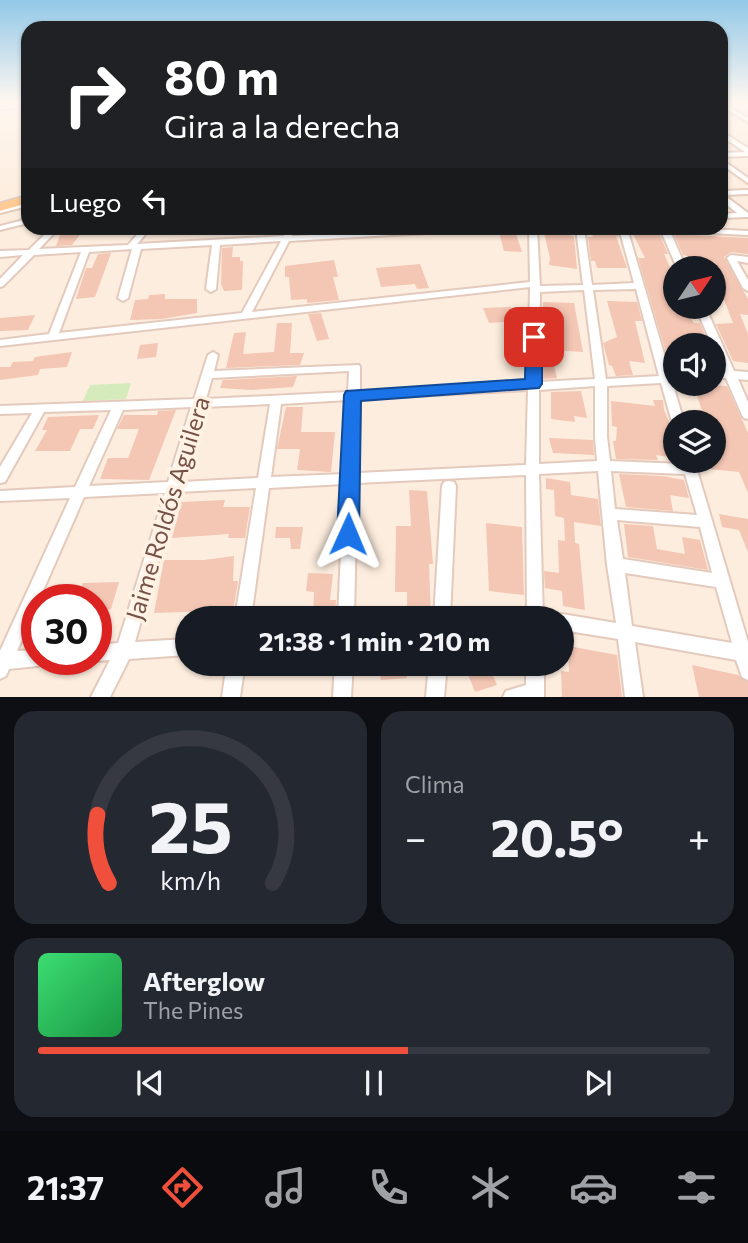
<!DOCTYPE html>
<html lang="es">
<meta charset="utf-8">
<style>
:root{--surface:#171b24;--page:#242831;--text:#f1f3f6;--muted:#9ea1a6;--line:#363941;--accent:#ef4f3b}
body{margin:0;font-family:Commissioner,sans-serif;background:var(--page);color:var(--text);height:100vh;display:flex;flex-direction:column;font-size:26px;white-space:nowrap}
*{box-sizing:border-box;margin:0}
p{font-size:23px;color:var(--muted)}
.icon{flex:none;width:38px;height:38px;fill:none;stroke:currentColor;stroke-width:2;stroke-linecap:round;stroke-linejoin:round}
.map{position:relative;height:697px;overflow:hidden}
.sheet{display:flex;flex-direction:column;gap:14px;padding:14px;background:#0d0f14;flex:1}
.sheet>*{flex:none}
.guide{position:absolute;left:21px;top:21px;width:707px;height:214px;border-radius:21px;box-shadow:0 2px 5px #0004;background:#202124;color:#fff;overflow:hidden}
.needle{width:46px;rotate:55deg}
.buttons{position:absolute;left:663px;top:256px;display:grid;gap:14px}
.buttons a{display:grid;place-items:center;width:63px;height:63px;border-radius:50%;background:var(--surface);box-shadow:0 2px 5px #0004;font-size:35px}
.speed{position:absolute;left:21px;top:584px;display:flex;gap:14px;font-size:35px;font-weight:700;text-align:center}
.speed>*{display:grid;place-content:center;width:91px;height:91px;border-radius:50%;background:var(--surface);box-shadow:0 2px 5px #0004;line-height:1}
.speed .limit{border:10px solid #d22;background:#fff;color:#111}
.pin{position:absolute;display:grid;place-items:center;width:60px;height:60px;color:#fff;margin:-30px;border-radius:14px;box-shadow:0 4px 10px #0006}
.me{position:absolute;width:77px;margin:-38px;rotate:1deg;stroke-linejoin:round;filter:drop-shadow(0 0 5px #0008)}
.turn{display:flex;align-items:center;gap:24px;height:147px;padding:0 28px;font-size:32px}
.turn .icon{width:91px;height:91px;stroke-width:2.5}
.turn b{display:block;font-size:49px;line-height:60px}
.then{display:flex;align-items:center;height:66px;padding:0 28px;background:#0003;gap:14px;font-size:26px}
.big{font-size:52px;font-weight:700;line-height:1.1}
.sheet .tile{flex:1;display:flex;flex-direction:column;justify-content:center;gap:10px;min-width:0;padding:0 24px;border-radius:21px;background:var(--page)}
.sheet .dial{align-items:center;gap:0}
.dial svg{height:182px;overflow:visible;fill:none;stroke:var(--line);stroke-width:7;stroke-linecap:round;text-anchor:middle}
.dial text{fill:var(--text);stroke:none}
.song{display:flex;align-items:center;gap:21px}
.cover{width:84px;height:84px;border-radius:10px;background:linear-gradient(135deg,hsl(140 70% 55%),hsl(140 70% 35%))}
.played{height:7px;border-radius:4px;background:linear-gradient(90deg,var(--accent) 55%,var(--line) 55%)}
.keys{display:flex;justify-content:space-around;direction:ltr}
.heat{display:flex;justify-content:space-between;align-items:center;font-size:38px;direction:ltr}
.sheet .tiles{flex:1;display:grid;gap:14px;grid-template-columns:1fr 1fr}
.tile:last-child{grid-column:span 2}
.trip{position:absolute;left:175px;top:606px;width:399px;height:70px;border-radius:35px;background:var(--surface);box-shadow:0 2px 5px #0004;font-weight:700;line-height:70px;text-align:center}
.tab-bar{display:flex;height:112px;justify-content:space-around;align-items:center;background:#090b0e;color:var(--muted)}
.tab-bar .icon{width:49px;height:49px}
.tab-bar .current{color:var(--accent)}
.tab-bar b{font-size:32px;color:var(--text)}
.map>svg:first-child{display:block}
.green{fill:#d5ebbc}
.building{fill:#f4c6b4}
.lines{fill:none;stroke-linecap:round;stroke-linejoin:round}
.service-casing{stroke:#e3cabd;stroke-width:4.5}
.minor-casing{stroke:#e3cabd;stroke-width:4}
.primary-casing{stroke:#d8cecb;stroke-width:3}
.service{stroke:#fff;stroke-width:2.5}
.minor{fill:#fff;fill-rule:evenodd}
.primary{fill:#ffca93;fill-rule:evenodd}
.route{fill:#1a73e8;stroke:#114b97;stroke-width:2}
.labels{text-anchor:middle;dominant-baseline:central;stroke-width:7;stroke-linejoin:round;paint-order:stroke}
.near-street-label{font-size:24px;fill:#745045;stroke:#fff2e5}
</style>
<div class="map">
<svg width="748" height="697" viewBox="0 0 748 697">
<rect width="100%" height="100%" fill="#fdedde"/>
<path class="green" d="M131 383 126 399 83 401 90 385Z"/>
<path class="building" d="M543 228H556L557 233 574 236 577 269 549 265 550 258Z
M590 228H617L619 237 616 236 627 268H597L595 261H591L588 237H593Z
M630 228H646L651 232 659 233 668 254H664L673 274H665L668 293 676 294V306L686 311 694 323H700L709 345H676V373H672L638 258H645Z
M83 231 72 245 56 246 61 232Z
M515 231 522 252 504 251 499 232Z
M674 234 748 238V254L731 252 724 257 748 299V315L740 314 748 334V363L733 361 716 324 733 323 723 297 714 296V268H693L688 256 683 255Z
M233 247 232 257H240V261H243L242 290 224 291 221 284 222 248Z
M111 253 95 297 76 299 86 268H92L98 254Z
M334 260 338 277H333L339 300 307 303V299L291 300 289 277H285V266Z
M420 264 429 288 417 289 415 284 381 287 376 268Z
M165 294V299H197V313L162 319 130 320 135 300 148 299 149 295Z
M607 301 637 302 642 321H635L645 363 629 361 633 375 616 376 612 366 609 365 603 343 617 337Z
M543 302 574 303 583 352 547 350 542 335Z
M511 307 517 321 489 323 483 308Z
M321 313 329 339 317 341 308 314Z
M35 315 28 330 0 331V318Z
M277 323H292L290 353H304L300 365 226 368 234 333 246 332 243 354 274 352Z
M158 343 156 357 137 359 140 345Z
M72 352 67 367 40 369 38 375 0 380V367H10L13 362 33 361 35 357Z
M542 357 552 358 557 378 542 379Z
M297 376 293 387 251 390 220 388 223 380Z
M675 383 727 386 748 433V493L739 472 699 468 697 460H714V422H706L696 393 678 391Z
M581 391 587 418 574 416 575 422 551 419V392Z
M653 400H663L664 410 676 437V458L656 455 658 460 616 459 613 441H616L617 427 612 426 611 401 655 406Z
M286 407H303L301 432H335L331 472 297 470 300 449H277Z
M176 410 149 480 100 479 108 458H128L139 429H117L124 415H157L158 411Z
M99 415 93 429H80L70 451H35L47 430H42L48 417Z
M549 438 593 440 594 455 553 453Z
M619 474 662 476 684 480 689 498 670 495 673 511 626 507Z
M546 478 570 482 571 495 598 499 601 526 574 522 575 543 579 544 585 610 563 606 562 591 545 588 544 571 559 573 558 540 565 541 564 518 555 516 554 490 546 489Z
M409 490 427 491 433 564H429L431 618H407V592H395L396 526H411Z
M225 500 223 507H250L245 538H228L229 534 172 538 181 502Z
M719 514 748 519V552L739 530 722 527Z
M486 523 522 527 524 595 489 591Z
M624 524 653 526 657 549 685 554 682 537 700 540 708 570 628 557Z
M276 527H303L300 549H291L290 538H275Z
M234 556 233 581H238L232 618H210L212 611 154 613 164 560H204Z
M308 573 333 574 330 600H336L335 618H313L314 592 306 591Z
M119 582 111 609 108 610 99 639 96 638V600H77L83 583Z
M286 606 285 618H257L258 607Z
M568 646 617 655 622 697H562L561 671 569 672Z
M379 663H406L407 678 381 680Z
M692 665 738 675 748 682V697H699Z
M489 666 497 685 475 692 467 672Z"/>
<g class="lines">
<g class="service-casing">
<path id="service" d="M0 108 28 106"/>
</g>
<g class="minor-casing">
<path id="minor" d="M721 102 748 118V122L721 106Z
M721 131 748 148V156L721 157V153L745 152 721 136Z
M721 159 748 178V183L721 164Z
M748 190V194L724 195 748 213V217L721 218V214L737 213 721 200V191Z
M28 202V206L0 213V209Z
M28 219V223L0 230V226Z
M51 228H59L39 249 128 245 143 228H151L137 244 284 236 288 228H296L292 236 444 228H483L479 230 289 241 252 312 530 282 529 228H537L540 286 583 285 576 228H584L592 285 634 283 619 228H627L684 422H676V426L672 422 661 383 607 386V437L610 461 683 464 682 460H694L748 642V680L742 677 736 660 635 642 643 697H625L618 639 562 630V618H556L562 614 616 623 607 565 598 471 539 474 543 618H527L526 475 357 483 354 618H338L344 484 269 488 251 618H235L256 488 178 492 135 642 187 639V655L129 659 110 697H91L110 660 96 661 92 660H96V645L118 643 165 493 84 497 39 600H37V606L17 651 37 650V660H45L43 664 37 666 9 669 6 676 0 679V651L70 498 0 501V491L75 487 111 410 44 412 5 482 0 483V467L32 413 0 414V406L194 399 208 355 213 352 218 355 214 371 359 365 360 367V392L528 383 530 287 0 346V340L49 334 81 252 34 255 3 286 0 287V279L23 255 0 257V251L29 250ZM281 241 242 313 59 333 89 252 132 249 118 298 123 301 128 298 141 249 212 245 206 289 211 292 216 289 220 245ZM636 289 659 376 606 379 593 290ZM584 290 595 379 539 382 540 292ZM349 371 348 392 206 399 212 378ZM595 386V437L597 461 539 464V390ZM528 390 526 465 358 473 360 399ZM348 400 345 474 271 477 281 404ZM270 404 258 478 182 482 203 407ZM191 407 168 482 89 486 123 410ZM611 471 685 474 697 515 615 509ZM617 520 700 527 712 573 623 559ZM625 573 716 587 732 643 632 626Z
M648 228H689L748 231V235L670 231 686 268H677L661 231 652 230Z
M731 255 748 257V263L737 261 748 280V291L743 288 727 258Z
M695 306H705L734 371 748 372V380L738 379 748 402V419L744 418 742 415 726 378 714 377V369L723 370 714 350V345H712Z
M449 481 454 482 456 486 450 618H434L442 486 444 482Z
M227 663H245L240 697H222Z
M335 663H353L351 697H333Z
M429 663H447L444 697H426Z
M526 663H544V697H503L506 691 526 685Z"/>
</g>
<g class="primary-casing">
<path id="primary" d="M28 195V203L0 211V203Z"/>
</g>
<use href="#service" class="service"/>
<use href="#minor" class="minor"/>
<use href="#primary" class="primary"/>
</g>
<linearGradient id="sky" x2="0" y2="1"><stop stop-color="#92c8e8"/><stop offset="0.51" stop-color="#fef7f0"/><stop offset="1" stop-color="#fef7f0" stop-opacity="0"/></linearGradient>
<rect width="748" height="199" fill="url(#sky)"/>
<path class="route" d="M534 332 542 337V384L539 388 361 401 359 534 355 540 348 543 340 540 337 534 344 395 346 391 525 379 526 337Z"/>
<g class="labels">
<g class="near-street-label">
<text transform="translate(167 508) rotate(-73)">Jaime Roldós Aguilera</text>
</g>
</g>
</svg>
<div class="buttons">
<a><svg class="needle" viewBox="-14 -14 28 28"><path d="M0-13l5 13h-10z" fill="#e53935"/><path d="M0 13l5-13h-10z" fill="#9ea1a6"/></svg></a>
<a><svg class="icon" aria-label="sound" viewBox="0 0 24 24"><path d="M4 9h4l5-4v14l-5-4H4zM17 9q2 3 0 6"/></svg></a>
<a><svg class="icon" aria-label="layers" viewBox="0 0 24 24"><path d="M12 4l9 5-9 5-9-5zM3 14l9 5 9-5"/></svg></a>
</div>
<div class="speed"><div class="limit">30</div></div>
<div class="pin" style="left:534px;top:337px;background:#d93025"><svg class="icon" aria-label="arrive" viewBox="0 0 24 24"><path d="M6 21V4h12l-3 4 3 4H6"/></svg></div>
<svg class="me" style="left:348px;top:534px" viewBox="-20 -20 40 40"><path d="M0-17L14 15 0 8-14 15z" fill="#1a73e8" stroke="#fff" stroke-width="4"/></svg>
<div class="trip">21:38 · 1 min · 210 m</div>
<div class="guide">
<div class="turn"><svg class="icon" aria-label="right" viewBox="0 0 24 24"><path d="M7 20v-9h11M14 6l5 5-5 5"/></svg><div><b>80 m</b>Gira a la derecha</div></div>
<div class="then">Luego<svg class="icon" aria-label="left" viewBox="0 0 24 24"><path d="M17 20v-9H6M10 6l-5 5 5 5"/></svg></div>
</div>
</div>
<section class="sheet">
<div class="tiles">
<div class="tile dial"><svg viewBox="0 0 100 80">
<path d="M14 69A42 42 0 1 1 86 69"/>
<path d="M14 69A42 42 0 0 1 9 39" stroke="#ef4f3b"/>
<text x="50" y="56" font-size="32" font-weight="700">25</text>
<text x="50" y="72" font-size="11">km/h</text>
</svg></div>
<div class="tile"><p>Clima</p>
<div class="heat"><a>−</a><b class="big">20.5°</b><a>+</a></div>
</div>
<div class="tile">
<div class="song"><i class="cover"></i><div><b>Afterglow</b><p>The Pines</p></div></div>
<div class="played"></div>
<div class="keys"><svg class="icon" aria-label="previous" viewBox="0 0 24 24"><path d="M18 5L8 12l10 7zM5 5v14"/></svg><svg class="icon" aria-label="pause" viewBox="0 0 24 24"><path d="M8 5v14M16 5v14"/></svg><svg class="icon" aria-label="next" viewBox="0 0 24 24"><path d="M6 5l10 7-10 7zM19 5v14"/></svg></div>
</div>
</div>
</section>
<nav class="tab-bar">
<b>21:37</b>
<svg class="icon current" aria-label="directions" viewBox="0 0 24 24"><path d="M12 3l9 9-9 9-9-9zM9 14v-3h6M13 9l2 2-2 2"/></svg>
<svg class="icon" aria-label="music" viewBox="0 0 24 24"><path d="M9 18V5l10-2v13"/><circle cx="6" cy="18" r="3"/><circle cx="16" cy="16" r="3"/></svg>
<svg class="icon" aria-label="phone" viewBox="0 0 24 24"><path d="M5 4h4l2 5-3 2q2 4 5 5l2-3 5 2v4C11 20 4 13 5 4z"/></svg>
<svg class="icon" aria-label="climate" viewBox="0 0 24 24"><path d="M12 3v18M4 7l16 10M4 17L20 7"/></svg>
<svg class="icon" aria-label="car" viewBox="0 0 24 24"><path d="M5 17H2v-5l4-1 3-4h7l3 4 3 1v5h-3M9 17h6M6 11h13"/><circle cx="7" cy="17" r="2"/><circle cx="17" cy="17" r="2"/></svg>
<svg class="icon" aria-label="filters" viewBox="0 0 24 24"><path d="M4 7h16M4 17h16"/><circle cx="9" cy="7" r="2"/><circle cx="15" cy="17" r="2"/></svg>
</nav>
